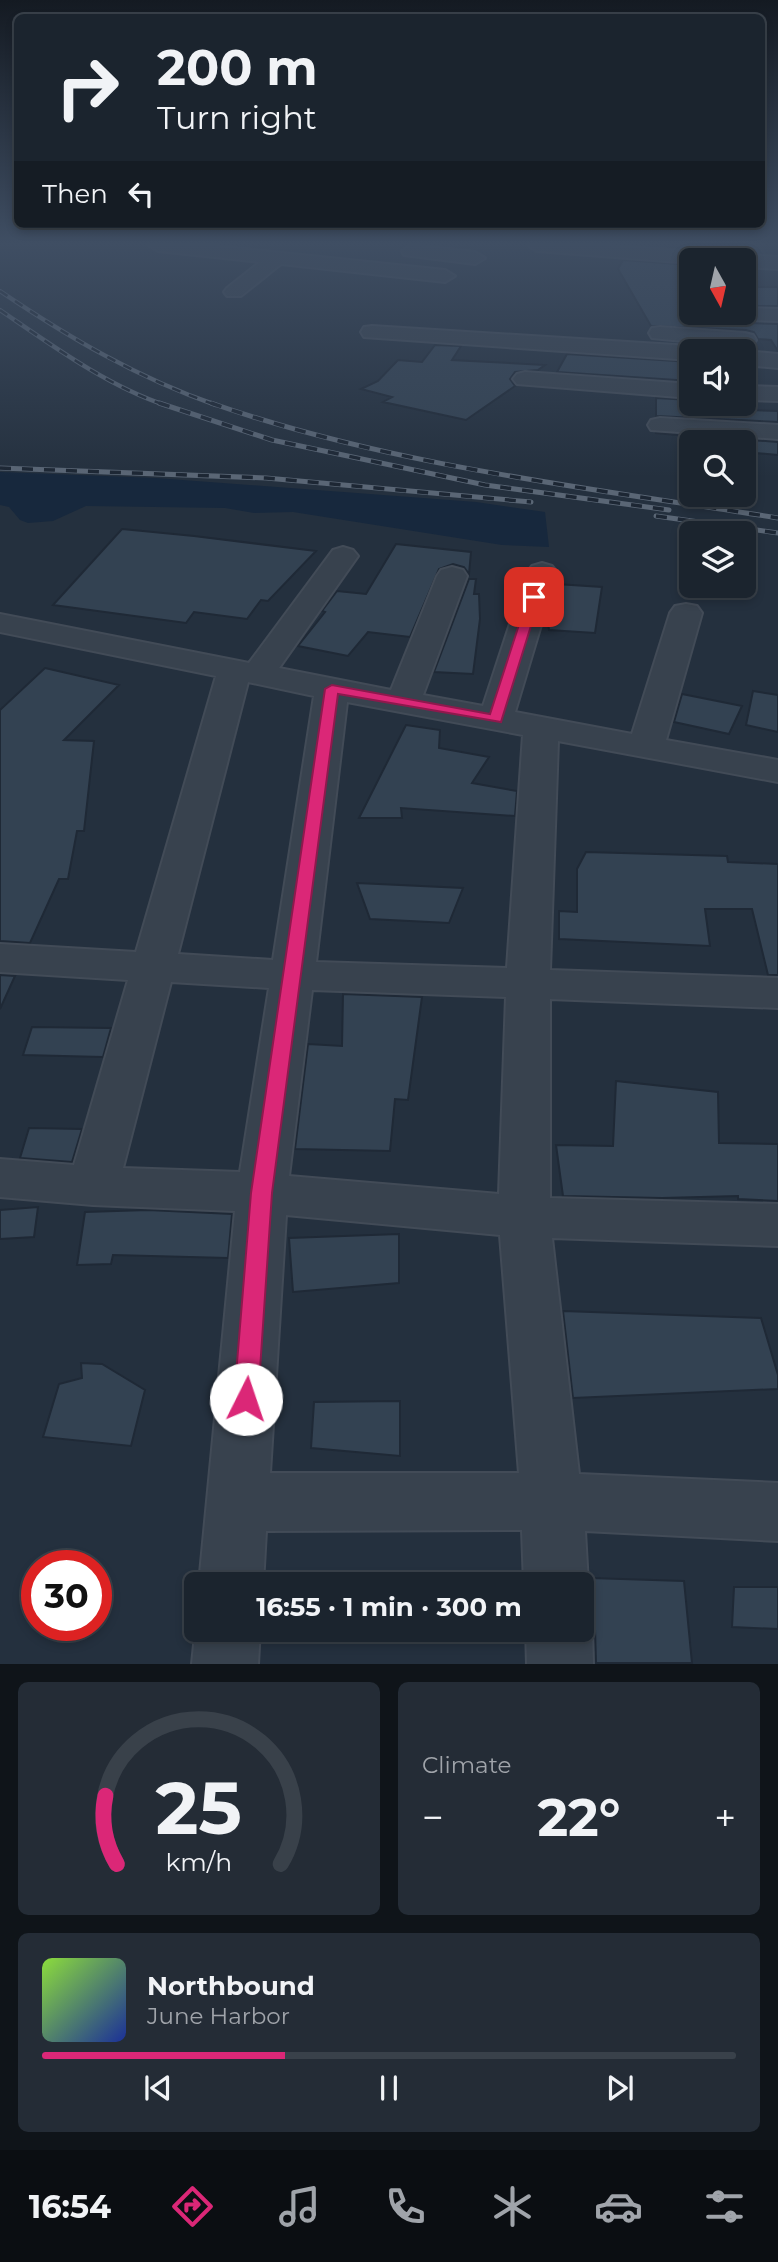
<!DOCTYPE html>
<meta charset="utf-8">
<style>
:root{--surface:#1b242e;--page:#242c36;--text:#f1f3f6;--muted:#a0a4aa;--line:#39414a;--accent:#db2777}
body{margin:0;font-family:Montserrat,sans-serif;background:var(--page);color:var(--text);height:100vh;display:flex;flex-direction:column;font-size:26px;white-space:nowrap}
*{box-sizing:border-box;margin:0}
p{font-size:23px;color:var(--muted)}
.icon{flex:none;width:38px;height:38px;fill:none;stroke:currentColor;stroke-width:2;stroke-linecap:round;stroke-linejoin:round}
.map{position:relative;height:1664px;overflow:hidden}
.panel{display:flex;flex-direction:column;gap:18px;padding:18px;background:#0f1419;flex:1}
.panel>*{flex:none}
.banner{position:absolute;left:14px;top:14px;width:751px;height:214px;border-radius:10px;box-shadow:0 4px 10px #0003,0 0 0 2px var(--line);background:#1b242e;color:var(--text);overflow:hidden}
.needle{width:46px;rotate:172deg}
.tools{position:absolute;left:679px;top:248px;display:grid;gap:14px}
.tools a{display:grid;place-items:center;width:77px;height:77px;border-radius:10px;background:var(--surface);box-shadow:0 4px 10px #0003,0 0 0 2px var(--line);font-size:35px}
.speed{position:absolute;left:21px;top:1550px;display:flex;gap:14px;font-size:35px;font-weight:700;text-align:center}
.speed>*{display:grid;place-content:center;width:91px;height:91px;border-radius:50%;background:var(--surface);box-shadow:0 4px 10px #0003,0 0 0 2px var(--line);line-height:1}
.speed .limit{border:10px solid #d22;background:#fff;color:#111}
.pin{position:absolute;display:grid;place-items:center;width:60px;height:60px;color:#fff;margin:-30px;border-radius:14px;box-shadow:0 4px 10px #0006}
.me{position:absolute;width:77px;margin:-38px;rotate:4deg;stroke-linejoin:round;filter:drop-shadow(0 0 5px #0008)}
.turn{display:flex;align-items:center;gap:24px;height:147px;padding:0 28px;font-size:32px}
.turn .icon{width:91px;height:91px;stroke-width:2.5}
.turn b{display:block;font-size:49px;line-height:60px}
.then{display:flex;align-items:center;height:66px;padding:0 28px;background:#0003;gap:14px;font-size:26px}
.big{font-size:52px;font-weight:700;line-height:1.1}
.panel .widget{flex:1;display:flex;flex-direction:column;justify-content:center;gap:10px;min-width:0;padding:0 24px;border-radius:10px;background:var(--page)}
.panel .dial{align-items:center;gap:0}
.dial svg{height:182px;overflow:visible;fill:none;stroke:var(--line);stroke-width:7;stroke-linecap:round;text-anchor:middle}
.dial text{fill:var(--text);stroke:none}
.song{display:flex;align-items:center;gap:21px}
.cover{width:84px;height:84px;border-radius:10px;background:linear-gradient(135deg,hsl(90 70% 55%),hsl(230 70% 35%))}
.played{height:7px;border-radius:4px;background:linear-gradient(90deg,var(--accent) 35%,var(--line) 35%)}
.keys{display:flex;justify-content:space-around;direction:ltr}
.heat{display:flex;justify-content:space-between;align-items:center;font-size:38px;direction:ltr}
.panel .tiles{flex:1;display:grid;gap:18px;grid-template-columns:1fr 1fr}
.widget:last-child{grid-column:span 2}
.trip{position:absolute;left:184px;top:1572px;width:410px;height:70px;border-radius:10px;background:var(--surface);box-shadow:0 4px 10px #0003,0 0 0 2px var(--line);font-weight:700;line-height:70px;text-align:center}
.menu{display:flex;height:112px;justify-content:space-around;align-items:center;background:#0b0e12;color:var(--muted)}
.menu .icon{width:49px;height:49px}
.menu .on{color:var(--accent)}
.menu b{font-size:32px;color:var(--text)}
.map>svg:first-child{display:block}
.water{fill:#17283d}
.building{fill:#334252;stroke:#1f2936;stroke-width:2}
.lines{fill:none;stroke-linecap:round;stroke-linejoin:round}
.minor-casing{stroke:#424b57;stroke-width:4}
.minor{fill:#38424e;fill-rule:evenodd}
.rail-far1-casing{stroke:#5a6675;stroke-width:4.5}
.rail-casing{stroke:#5a6675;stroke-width:5}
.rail-far1{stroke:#1d2734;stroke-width:2.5;stroke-dasharray:9;stroke-linecap:butt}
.rail{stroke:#1d2734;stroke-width:3.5;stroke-dasharray:11;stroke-linecap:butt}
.route{fill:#db2777;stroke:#8e194d;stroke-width:2}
</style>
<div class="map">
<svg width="778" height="1664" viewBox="0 0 778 1664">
<rect width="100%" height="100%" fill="#24303e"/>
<path class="water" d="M0 472 156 478 476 502 545 512 549 547 502 545 293 512 254 513 225 508 86 506 53 521 28 523 20 520 9 507 0 505Z"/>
<path class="building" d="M623 260 691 265V313H701L705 320 713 322 778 324V351L771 340 758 339 754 332 746 330 651 326 618 269Z
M746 287H778V306H755Z
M435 345 461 346 452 360 545 365 538 370 515 372 510 379 515 386 466 420 383 402 392 397 361 389 378 381 398 360 422 362Z
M567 354 691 362V381L557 372Z
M656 398 691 400V408L778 411V422L656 416Z
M655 433 778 442V455L744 452V443H693L688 436Z
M122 529 194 536 316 551 268 601 261 600 247 619 194 612 186 623 53 605Z
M396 544 471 552 469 574 464 567 453 564 439 569 410 637 368 632 348 656 298 646 325 612 322 611 337 591 366 594Z
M469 579H476L474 594H479L480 619 473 674 434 672Z
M556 584 602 587 595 633 549 630 547 614Z
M45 668 119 685 64 740 94 741 84 831H77L68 879H59L30 943 0 941V710Z
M753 691 778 695V732L746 725Z
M682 694 742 706 729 734 674 722Z
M406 725 440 730 439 748 489 757 472 783 517 791 515 816 401 808 402 818H359Z
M586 852 727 856 728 862 778 864V975H768L752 909H705L710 946 559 939V911L577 912V869Z
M357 883 463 888 449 923 370 919Z
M0 975 15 976 0 1009Z
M343 994 422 997 408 1100 395 1099 390 1151 295 1149 308 1044 342 1046Z
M32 1027 111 1028 103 1057 23 1055Z
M616 1081 718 1092 719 1143 778 1144V1201L738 1199V1196L662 1198 563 1196 556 1145 613 1146Z
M29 1128 82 1129 72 1162 20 1158Z
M38 1207 34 1237 0 1239V1210Z
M148 1210 232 1214 228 1258 113 1255 111 1264 77 1265 85 1212Z
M399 1234V1283L293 1292 289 1238Z
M563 1311 761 1318 778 1375V1389L573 1398Z
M81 1363 102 1364 145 1390 131 1446 43 1437 59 1384 82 1378Z
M400 1401V1456L311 1448 314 1402Z
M590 1578 684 1581 692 1663H596L595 1629 590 1618Z
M734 1587H778V1629L732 1627Z"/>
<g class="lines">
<g class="minor-casing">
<path id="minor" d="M149 245H206L445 270 455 276 445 282 281 264 241 296H227L224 292 227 288 260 262 158 251Z
M411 245 475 252 485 258 475 264 404 255 402 251Z
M528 245H594L778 257V269L744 267V261H691V263L537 251Z
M744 308 778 309V321L713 319 706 317 703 313H744Z
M372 326 691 346 701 352H691V360L364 337 361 332 364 327Z
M660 327 745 333 753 335 756 340 753 345 745 347 652 338 649 333 652 328Z
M744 351 778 354V368L744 365Z
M525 372 691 384V398L517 384 513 379 517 374Z
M744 386 778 387V401L744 400Z
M660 418 778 425V439L651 430 648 425 651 420Z
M343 547 353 550 358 556 279 668 391 690 437 576 441 570 452 567 463 570 467 576 423 695 483 706 527 572 532 566 542 563 552 566 557 572 515 712 632 734 670 613 675 606 686 604 697 606 702 613 666 740 778 760V782L558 741 550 970 778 978V1008L550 999V1198L778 1204V1246L552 1238 579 1474 778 1483V1541L585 1531 588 1584 581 1600V1584H524L522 1530 266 1531 263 1584H199L235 1211 93 1205 0 1197V1159L74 1165 128 980 0 972V944L136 952 216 676 0 632V614L249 663 333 550ZM248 682 314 696 273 960 178 954ZM347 702 523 735 507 968 316 962ZM171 982 269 988 240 1172 123 1168ZM312 990 506 997 499 1194 289 1176ZM286 1215 500 1235 519 1473H270Z
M581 1605 592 1629 593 1664H527L526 1629H581Z
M196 1625V1629H260L258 1664H192Z"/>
</g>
<use href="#minor" class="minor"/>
<g class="rail-far1-casing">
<path id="rail-far1" d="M0 291C68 337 138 378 216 405
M0 310C50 344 107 386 165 405"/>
</g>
<g class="rail-casing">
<path id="rail" d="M159 403 272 440 485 485 669 510
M211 403C391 466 590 488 778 518
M0 468 266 478 531 502
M656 516 778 533"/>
</g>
<use href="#rail-far1" class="rail-far1"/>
<use href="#rail" class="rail"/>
</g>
<linearGradient id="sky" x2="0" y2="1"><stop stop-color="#141a22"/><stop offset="0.51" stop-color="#3f4e63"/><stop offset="1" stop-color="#3f4e63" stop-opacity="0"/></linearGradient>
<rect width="778" height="477" fill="url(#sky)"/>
<path class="route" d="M534 593 540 597 501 722 338 694 272 1193 258 1399 254 1406 246 1409 237 1406 234 1399 251 1193 325 689 332 685 490 714 528 597Z"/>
</svg>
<div class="tools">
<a><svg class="needle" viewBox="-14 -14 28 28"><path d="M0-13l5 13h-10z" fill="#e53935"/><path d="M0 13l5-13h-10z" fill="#a0a4aa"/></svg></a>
<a><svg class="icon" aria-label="sound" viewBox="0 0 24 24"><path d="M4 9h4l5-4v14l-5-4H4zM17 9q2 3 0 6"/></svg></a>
<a><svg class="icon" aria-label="search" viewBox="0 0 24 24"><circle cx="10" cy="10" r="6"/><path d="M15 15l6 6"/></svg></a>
<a><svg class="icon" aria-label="layers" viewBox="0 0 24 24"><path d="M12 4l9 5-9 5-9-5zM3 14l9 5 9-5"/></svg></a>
</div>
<div class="speed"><div class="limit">30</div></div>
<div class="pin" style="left:534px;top:597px;background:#d93025"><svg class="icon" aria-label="arrive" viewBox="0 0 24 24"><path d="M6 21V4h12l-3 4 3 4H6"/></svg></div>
<svg class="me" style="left:246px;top:1399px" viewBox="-20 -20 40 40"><circle r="19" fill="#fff"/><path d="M0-13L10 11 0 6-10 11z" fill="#db2777"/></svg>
<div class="trip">16:55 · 1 min · 300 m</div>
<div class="banner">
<div class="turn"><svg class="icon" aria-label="right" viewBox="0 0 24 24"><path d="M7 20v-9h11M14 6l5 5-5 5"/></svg><div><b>200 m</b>Turn right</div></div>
<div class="then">Then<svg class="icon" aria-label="left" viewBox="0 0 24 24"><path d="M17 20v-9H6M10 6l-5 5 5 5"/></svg></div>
</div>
</div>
<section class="panel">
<div class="tiles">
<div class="widget dial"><svg viewBox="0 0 100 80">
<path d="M14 69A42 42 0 1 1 86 69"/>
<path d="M14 69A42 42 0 0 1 9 39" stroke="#db2777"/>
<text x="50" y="56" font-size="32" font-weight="700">25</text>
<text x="50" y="72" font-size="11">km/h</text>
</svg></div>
<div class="widget"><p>Climate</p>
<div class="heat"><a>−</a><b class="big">22°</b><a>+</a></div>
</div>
<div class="widget">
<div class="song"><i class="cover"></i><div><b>Northbound</b><p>June Harbor</p></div></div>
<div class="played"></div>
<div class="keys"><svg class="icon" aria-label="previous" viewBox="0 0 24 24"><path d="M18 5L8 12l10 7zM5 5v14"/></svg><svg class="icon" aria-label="pause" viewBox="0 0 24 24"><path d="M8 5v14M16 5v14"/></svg><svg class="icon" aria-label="next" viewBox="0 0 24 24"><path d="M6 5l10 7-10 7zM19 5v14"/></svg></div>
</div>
</div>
</section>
<nav class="menu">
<b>16:54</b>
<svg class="icon on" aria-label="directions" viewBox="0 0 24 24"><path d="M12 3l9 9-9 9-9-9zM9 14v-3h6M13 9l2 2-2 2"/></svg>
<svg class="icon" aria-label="music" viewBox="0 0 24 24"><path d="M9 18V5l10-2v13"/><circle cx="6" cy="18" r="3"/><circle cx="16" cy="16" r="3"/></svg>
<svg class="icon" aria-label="phone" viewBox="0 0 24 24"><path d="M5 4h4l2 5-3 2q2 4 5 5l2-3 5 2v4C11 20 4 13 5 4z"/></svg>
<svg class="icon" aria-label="climate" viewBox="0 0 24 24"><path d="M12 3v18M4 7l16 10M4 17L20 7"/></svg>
<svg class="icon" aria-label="car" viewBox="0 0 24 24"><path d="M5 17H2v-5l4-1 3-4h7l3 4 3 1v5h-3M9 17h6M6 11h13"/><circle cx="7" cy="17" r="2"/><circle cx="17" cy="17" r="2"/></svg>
<svg class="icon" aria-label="filters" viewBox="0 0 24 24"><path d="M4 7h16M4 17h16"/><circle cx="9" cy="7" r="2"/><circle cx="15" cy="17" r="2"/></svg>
</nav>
